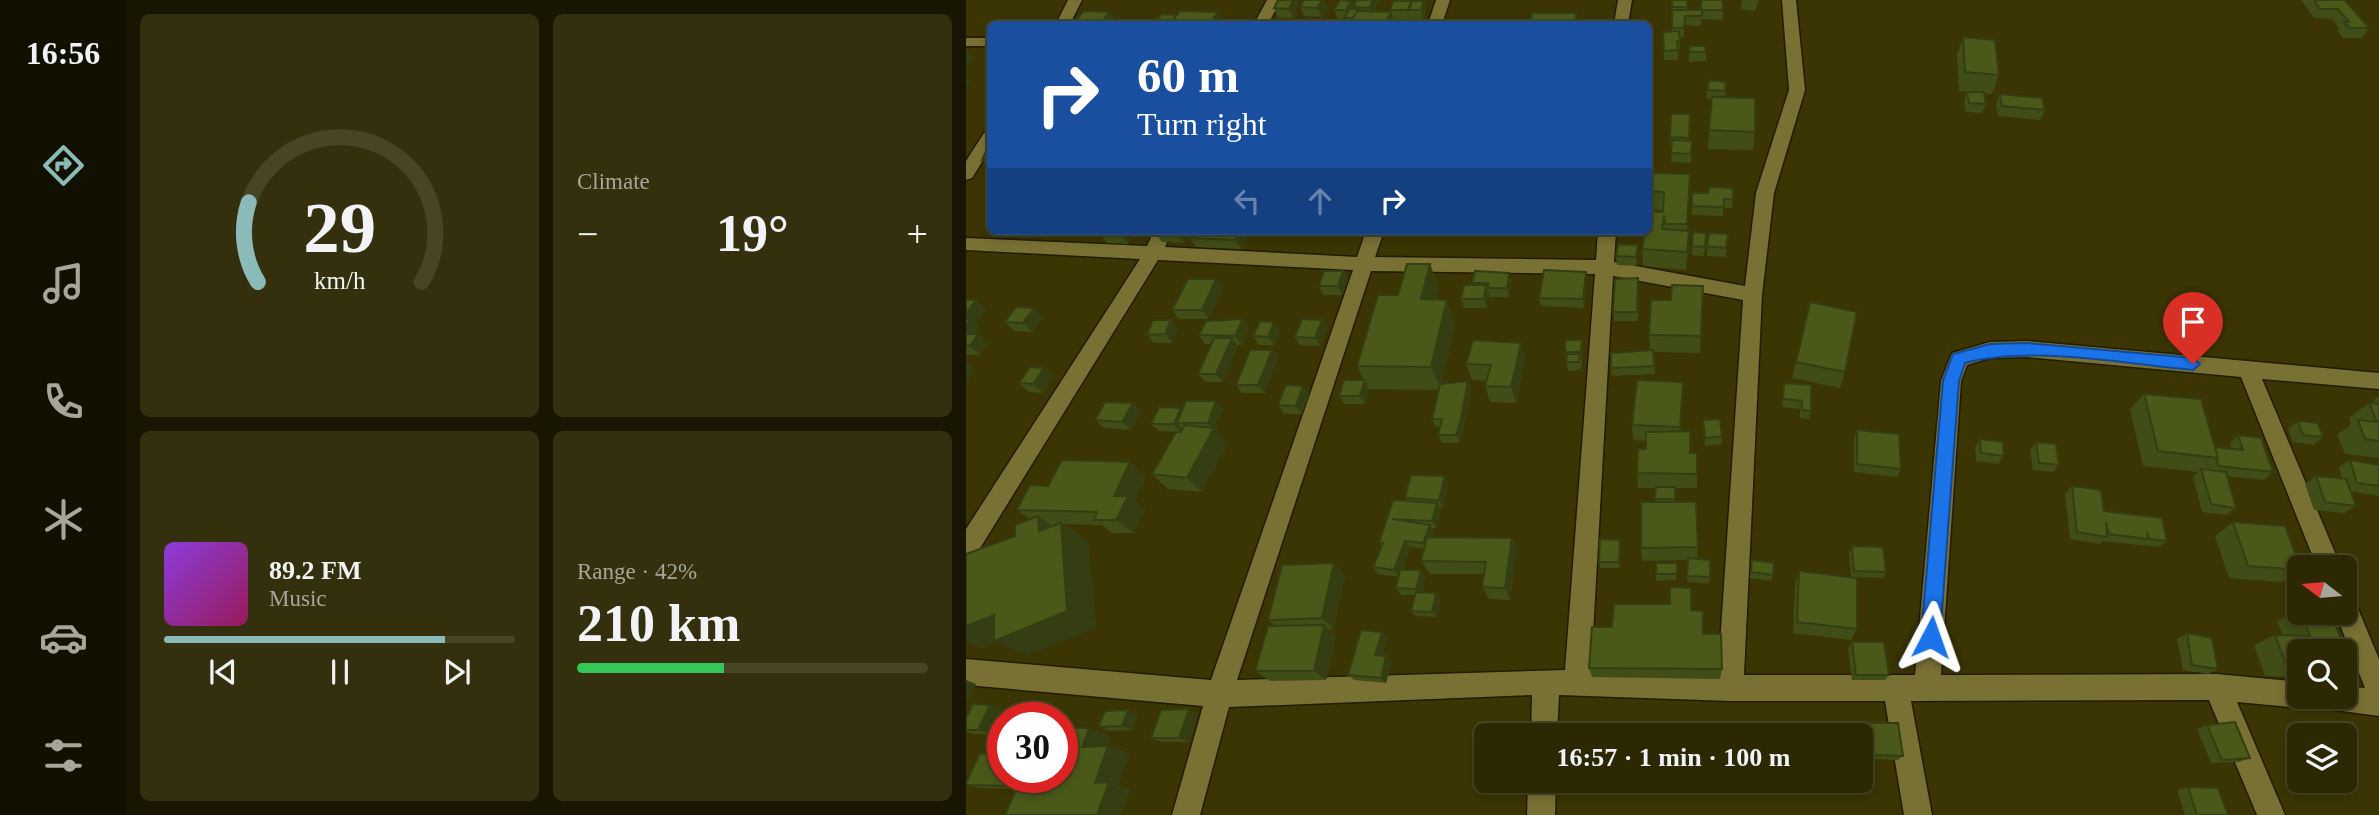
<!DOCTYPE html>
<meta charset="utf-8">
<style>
:root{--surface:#2c2803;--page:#34300d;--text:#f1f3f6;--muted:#a6a69a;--line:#484425;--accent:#8bbbb9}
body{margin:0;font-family:Georgia,serif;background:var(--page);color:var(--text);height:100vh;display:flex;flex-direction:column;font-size:26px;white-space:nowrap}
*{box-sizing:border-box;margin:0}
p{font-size:23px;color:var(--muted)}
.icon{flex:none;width:38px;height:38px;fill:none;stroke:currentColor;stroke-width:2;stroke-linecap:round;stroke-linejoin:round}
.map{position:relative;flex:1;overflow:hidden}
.sheet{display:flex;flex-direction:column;gap:14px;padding:14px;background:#181602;width:840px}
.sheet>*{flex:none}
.banner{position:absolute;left:21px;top:21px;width:665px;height:214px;border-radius:10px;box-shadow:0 4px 10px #0003,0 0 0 2px var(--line);background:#1a4fa0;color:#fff;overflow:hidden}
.needle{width:46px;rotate:286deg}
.fabs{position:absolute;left:1321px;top:555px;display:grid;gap:14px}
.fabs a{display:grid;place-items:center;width:70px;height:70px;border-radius:10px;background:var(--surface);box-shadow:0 4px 10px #0003,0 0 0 2px var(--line);font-size:35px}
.speed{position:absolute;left:21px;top:702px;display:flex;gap:14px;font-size:35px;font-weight:700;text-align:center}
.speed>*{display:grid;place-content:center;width:91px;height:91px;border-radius:50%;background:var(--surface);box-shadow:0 4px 10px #0003,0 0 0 2px var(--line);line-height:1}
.speed .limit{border:10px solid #d22;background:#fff;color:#111}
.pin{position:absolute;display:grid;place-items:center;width:60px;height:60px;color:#fff;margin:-72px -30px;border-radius:50% 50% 50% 0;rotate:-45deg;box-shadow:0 0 7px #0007}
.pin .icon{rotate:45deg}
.me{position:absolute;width:77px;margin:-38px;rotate:4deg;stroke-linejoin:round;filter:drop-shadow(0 0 5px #0008)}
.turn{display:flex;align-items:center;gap:24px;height:147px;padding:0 35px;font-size:32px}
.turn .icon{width:91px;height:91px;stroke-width:2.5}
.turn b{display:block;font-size:49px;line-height:60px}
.lanes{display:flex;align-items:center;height:66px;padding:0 35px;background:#0003;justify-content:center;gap:35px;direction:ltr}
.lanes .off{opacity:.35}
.big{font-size:52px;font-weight:600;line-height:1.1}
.sheet .tile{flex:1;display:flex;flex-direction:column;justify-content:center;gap:10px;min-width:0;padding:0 24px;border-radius:10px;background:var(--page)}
.sheet .dial{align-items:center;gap:0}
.dial svg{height:182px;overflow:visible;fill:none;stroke:var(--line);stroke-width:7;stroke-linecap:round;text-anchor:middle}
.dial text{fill:var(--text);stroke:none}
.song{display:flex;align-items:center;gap:21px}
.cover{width:84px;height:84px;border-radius:10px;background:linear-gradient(135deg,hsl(270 70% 55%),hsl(330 70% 35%))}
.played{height:7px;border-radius:4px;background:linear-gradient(90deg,var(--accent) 80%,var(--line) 80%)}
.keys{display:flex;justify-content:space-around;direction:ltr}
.heat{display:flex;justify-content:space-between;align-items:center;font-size:38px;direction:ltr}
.charge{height:10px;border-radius:5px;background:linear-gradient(90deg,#34c759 42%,var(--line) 0)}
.sheet .tiles{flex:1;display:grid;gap:14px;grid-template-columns:repeat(2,1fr)}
.trip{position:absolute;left:508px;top:723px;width:399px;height:70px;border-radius:10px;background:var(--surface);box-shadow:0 4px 10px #0003,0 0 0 2px var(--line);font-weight:600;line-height:70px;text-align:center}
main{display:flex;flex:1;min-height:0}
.tab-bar{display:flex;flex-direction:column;width:126px;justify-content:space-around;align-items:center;background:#121001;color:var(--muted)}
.tab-bar .icon{width:49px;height:49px}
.tab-bar .active{color:var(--accent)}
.tab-bar b{font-size:32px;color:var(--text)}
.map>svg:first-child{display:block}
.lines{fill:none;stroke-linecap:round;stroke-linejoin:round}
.street-casing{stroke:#211c00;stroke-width:3}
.street{fill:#797034;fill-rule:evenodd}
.wall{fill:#404d16}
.shaded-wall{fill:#343e12}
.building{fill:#4a591a;stroke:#343e12;stroke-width:2}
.route{fill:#1a73e8;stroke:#114b97;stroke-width:2}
</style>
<main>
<nav class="tab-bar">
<b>16:56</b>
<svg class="icon active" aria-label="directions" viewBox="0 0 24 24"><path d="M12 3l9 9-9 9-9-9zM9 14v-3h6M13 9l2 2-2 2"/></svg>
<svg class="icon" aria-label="music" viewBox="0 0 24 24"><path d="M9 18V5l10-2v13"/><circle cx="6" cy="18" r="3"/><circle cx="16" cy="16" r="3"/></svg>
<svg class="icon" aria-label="phone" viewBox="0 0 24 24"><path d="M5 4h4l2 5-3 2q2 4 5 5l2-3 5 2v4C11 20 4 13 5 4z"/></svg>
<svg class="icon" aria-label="climate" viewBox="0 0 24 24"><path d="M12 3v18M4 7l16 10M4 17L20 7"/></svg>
<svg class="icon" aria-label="car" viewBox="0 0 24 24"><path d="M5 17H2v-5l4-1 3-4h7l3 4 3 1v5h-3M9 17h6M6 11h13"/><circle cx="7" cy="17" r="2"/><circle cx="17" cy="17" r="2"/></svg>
<svg class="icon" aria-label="filters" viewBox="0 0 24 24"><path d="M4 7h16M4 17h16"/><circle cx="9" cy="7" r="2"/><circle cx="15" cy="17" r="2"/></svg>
</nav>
<section class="sheet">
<div class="tiles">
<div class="tile dial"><svg viewBox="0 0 100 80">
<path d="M14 69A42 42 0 1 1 86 69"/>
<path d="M14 69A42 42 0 0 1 10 34" stroke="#8bbbb9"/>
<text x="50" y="56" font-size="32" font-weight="700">29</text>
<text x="50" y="72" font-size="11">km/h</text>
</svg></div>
<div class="tile"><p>Climate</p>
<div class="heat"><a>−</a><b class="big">19°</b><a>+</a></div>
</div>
<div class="tile">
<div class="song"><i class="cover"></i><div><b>89.2 FM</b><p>Music</p></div></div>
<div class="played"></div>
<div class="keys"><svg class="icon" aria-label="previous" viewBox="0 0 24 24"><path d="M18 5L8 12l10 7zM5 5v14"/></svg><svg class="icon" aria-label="pause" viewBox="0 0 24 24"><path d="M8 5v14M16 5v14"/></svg><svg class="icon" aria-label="next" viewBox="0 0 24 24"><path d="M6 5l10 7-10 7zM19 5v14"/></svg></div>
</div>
<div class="tile"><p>Range · 42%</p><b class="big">210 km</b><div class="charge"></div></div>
</div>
</section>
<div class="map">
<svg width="1413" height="815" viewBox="0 0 1413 815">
<rect width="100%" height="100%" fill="#3b3504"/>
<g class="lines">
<g class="street-casing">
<path id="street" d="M102 0H116L104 24H90Z
M301 0H315L302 24H288Z
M470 0H484L476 24H462Z
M652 0H666L662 24H648Z
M816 0H830L839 90 808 193 796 295 778 675H949L975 381 986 353 1024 342 1061 341 1413 373V389L1296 379 1375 567H1351L1275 377 1061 357 1024 358 1001 365 995 381 975 675 1251 674 1334 682V696H1379V686L1399 688 1369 612H1379V595L1388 599 1413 659V716L1339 706 1334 708 1271 702 1319 815H1291L1243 700 945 701 966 815H938L919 701H764L593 695 591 735H565L566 695 263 707 234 815H206L237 706 0 685V659L245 680 387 270 192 260 8 558 0 561V529L174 259 0 250V238L181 246 188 231H206L199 247 391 257 400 231H418L409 257 630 260 632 231H650L648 262 779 286 790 193 823 90ZM405 271 629 274 599 670 271 680ZM647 276 777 300 752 675 625 670Z
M0 38H24V46H0Z
M24 132V149L6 178 0 180V161L18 133Z
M562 780H590L589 815H561Z"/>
</g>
<use href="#street" class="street"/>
</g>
<path class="wall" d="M312 0H331L332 5 327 18H312L308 8Z
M338 0H358L361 8 355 17 338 16 334 7Z
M391 0H414L409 11 424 12V10L445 1V4L458 1 460 11 457 20H446L445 17 444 19H427L429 24H367L372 19 368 10 385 1 388 7Z
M706 0H721V10H735L757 0V20L735 19V26L718 25V37H713L714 50H712V60H698L697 32 706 31Z
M776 0H793L789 11 775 9Z
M1335 0H1379L1403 28 1396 38H1377L1371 31 1373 28 1366 19 1348 18Z
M144 12 149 21 147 24H111L109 21Z
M997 37 1033 75 1026 94 1018 93 1020 104 1016 113 1000 112 998 101 1001 92H1010L993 91 991 55Z
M723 46 740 52V61L723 62Z
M760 82 759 97 789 132 787 150 742 149 745 99H741V90Z
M1034 94 1079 110 1074 120 1032 116 1030 103Z
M724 114 723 141H726L725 163 705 162 706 147H704V137Z
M24 149V169L16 160Z
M682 173 724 174 721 231H723V248L720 270 677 266 676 249 697 212V210L682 209Z
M726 193 767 199 766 208H757V216L726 215Z
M102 231H170L162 244 141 243 133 234 103 232Z
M188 231H224L218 243 196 242Z
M284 231 275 249 230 247 223 238Z
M727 232 740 233 738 256 726 255Z
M743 233 762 234 760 257 741 256Z
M672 254 670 266 651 265 650 256Z
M464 264 473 289 470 299 481 300 489 324 476 384 502 381 505 389 498 427 494 443H476L472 435 474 427H470L466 419 473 390 403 389 399 404H378L373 396 398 380 391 366 432 295Z
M377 271 382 280 376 295H357L353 286Z
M543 273 545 282 543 297H524L522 292 521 308H498L495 299 507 285 506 283Z
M250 279 257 288 243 319H213L206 310Z
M621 281 618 308 575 306 573 298Z
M737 286 734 353 688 352 689 374 646 376 645 368 684 350 683 335Z
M673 287 672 321H648L647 312Z
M0 300H10L20 309 10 323 15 328 10 334 22 343 14 355H0Z
M844 302 879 372 874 388 826 378Z
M77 317 67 332 48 331 39 322Z
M277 319 283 328 276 345H271L272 346 257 382H239L232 374 245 344H239L233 335Z
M308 322 314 331 308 345H293L287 336Z
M361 328 354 346 334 345 329 337Z
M212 329 206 343H188L181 335Z
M616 340 617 349 615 370 602 371 599 352Z
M555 343 559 360 550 403 524 402 519 386 520 381 506 380 500 364Z
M306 350 312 358 299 393H276L270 385Z
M78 368 88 376 77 393 63 392 53 383Z
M717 382 715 431 724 453 731 474V488H709V502L732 547 731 559 744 577 743 583 721 582 722 560 676 561 675 548 689 502 690 488H672L671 473 680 449V441L667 440 666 425Z
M818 383 845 411 843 419 834 418V409L816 407Z
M343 394 336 414H318L312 405Z
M1178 394 1249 447 1265 449 1264 443 1272 435 1307 472 1298 480 1261 476 1270 508 1261 515 1236 512 1227 477 1232 472 1177 466 1164 409Z
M1413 396V458L1379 454 1371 435 1385 425 1383 418 1403 403H1408L1407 401Z
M217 409H257L249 429 262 443 236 492 202 489 186 474 210 432 193 431 185 424Z
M175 411 165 430 138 428 129 420Z
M737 420 756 436V444L739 446 737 428Z
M1332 421 1357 437 1347 445 1327 442 1322 429Z
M891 430 935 469 931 477 888 472V438Z
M1014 439 1038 456 1032 464 1010 461 1009 447Z
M1070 442 1093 465 1087 472 1067 470 1064 450Z
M1384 460 1413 465V496L1384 491 1390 506 1378 513 1348 510 1339 484 1350 476 1376 479 1373 467Z
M180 477 169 501 179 510 168 533H146L136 525 97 524 122 541 130 627 61 655 31 642 16 648 0 641V554L49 536 64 519 51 510 82 486Z
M482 484 477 507H474L475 510 470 528H465L468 532 466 537 546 538 551 551 544 600 523 599 516 587 518 574H464L455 561 458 549 444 547 436 570H455L459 577 456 592 470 593 474 599 471 617 450 616 445 611 449 595H435L430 588 433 577 412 574 407 567 416 547 413 543 440 501 439 498Z
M1106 486 1138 511 1201 541 1193 547 1136 541 1134 544 1104 539 1099 494Z
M1267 522 1334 567V571L1315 582 1263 578 1249 536Z
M655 546 654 568H634L633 562Z
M886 546 920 572 917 578 885 577 883 553Z
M786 560 807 575 805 581 784 578Z
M690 563H711L710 580 690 581Z
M833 571 891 629 885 640 827 633 829 584Z
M379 575 368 629H363L370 636 360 680 304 681 289 671 309 626 302 620Z
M725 610 756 669 754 679 626 677 623 668 646 627Z
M1333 610 1334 612H1364L1388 669 1379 672V651H1334V677L1299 676 1288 645 1309 635H1317L1311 621Z
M1221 633 1252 669 1242 674 1217 670 1211 639Z
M421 638 416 656 426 662 420 683 388 680 382 675Z
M886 642 923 675 919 680H886L882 648Z
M37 709 25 734H8L0 732V718Z
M162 710 172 715 166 730 143 731 132 727Z
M232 713 223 742H195L185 738Z
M904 723 937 756 932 760 904 759 900 727Z
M1241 725 1284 758 1273 762 1245 763 1231 729Z
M145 736 141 746 163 754 152 785 164 788 155 815H39L50 789 13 788 0 785Z
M1222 787 1262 815H1219L1211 790Z"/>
<path class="shaded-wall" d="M327 0H331L332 5 327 18 323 9Z
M356 0H358L361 8 355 17 351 8Z
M407 0H414L406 17 403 8Z
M385 1 389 10 382 18 380 10Z
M458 1 460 11 457 20 455 10Z
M144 12 149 21 147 24H137L135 22Z
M252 12 258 24H243Z
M425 12 429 24H419Z
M0 49 8 59 0 65Z
M0 76 5 81 0 87Z
M157 231H170L162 244 155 234Z
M210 231H224L218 243Z
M274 231H284L275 249 269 240Z
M723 231V248L720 270 721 252Z
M672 245V254L670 266V257Z
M464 264 473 289 465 324 455 299Z
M377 271 382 280 376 295 372 286Z
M620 272 621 281 618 308 617 299Z
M543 273 545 282 543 297 541 288Z
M250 279 257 288 243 319 236 310Z
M520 285 523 294 521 308 518 299Z
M10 300 20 309 10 323 15 328 7 339 0 333V314Z
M481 300 489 324 475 390 465 367Z
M68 308 77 317 67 332 57 323Z
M277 319 283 328 276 345 269 336Z
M205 320 212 329 206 343 199 334Z
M356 320 361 328 354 346 349 338Z
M308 322 314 331 308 345 302 337Z
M12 334 22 343 14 355 4 346Z
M266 338 272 346 257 382 250 374Z
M616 340 617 349 616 361 615 352Z
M555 343 559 360 550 403 545 387Z
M306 350 312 358 299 393 292 385Z
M0 360 9 368 0 383Z
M78 368 88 376 77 393 67 384Z
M398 381 403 389 399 404 394 396Z
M502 381 505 389 498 427 494 443 490 435Z
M337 386 343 394 336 414 330 406Z
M250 401 257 409 249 429 262 443 236 492 221 478 247 429 242 423Z
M167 403 175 411 165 430 156 422Z
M215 408 223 416 211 423 217 429 215 432 208 424Z
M164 462 180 477 169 501 179 510 168 533 150 520 148 496Z
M479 476 482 484 477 507 473 500Z
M471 503 475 510 470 528 466 521Z
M72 516 95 532V523L122 541 130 627 61 655 31 642 16 648 0 641V626L73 531Z
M464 525 468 532 461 550 457 543Z
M546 538 551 551 544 600 539 588Z
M654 540 655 546 654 568 653 562Z
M439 541 444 547 433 577 428 570Z
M368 563 379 575 368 629 356 618Z
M455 570 459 577 455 595 450 589Z
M470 593 474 599 471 617 466 612Z
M358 625 370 636 360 680 348 671Z
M416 632 421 638 415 661 409 655Z
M420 656 426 662 420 683 415 678Z
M0 680 10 684 0 703Z
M24 705 37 709 25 734 12 730Z
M84 709 96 714 94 718H81Z
M223 709 232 713 223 742 213 738Z
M162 710 172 715 166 730 156 726Z
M123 728 145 736 138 754 116 747Z
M142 746 163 754 152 785 164 788 155 815H131L129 783Z"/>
<path class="building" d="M312 0H327L323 9 308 8Z
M338 0H356L351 8 334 7Z
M374 0 385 1 380 10H368Z
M391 0H407L403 8 387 7Z
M706 0H721V7H706Z
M735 0H757V10H735Z
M1348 0H1379L1403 28H1384L1378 22H1383L1372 9H1354Z
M427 1H445L442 10H424Z
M446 1H458L455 10H443Z
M384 9 398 10 397 11H391L387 18H378Z
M706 10H736V16H719L718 28H706Z
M118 11 144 12 135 22 109 21Z
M214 11 252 12 243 24H203Z
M391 11 425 12 419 24H367L369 19 386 20Z
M566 13H610L609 24H564Z
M196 14 211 15 203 24H188Z
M713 31 714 41H711L712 50 698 51 697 32Z
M997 37 1029 40 1033 75 999 72Z
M723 46H739L740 52H724Z
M743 80 760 82 759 91 741 90Z
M1001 92H1018L1020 104 1003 103Z
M1034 94 1076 98 1079 110 1036 106Z
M746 97 789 98V132L743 130Z
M705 114H724L723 138 704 137Z
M706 140 726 141 725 154 705 153Z
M21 149H24V159L16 160Z
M682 173 724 174 721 224H699L698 215 696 229 723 231 721 252 676 249 679 231H682L683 211 697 212 698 192 682 191Z
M743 187 767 188V199H758V207L726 206V193H742Z
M135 231H157L155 234H133Z
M227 231H274L269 240 223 238Z
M727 232 740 233 739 247 726 246Z
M743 233 762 234 760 248 741 246Z
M652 244 672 245 670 257 650 256Z
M441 264H464L455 299 481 300 465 367 391 366 412 295H432Z
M578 270 620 272 617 299 573 298Z
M358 271H377L372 286H353Z
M509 271 543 273 541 288H522V283H506Z
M672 278 671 312H647L649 279Z
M222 279H250L236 310H206Z
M498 285H520L518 299H495Z
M706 285 737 286 735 336 683 335 685 300H705Z
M0 300H10L0 314Z
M844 302 891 312 879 372 830 362Z
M50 307 68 308 57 323 39 322Z
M0 319H5L0 326Z
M277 319 269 336 233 335 240 321Z
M336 319 356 320 349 338 329 337Z
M187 320H205L199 334 181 335Z
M294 321 308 322 302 337 287 336Z
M0 334H12L4 346H0Z
M248 338H266L250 374H232Z
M507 340 555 343 545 387 519 386 525 365 500 364Z
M599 340H616L615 352H599Z
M284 350H306L292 385H270Z
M687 350 688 366 645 368V353Z
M601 354H614L613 362H600Z
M64 367 78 368 67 384 53 383Z
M378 380H399L394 396H373Z
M671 380 717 382 714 427 666 425Z
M502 381 495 419 490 435H472L476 419H466L474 384Z
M818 383 845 385V411L836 410V401L817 399Z
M320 385 337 386 330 406 312 405Z
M1178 394 1235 399 1252 458 1192 451Z
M220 401H250L242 423H211Z
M139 402 167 403 156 422 129 420Z
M1403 403 1413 404V441L1399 439 1392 420 1411 422Z
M193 407 215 408 208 424H185Z
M754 419 756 436 739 438 737 420Z
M1332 421 1352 423 1357 437 1337 435Z
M219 425 248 428 221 478 186 474 210 432H215Z
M891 430 933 434 935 469 891 464Z
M724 431V453H731V474L671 473 672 449H680V432Z
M1272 435 1295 438 1307 472 1253 466 1250 459 1252 458 1249 447 1277 450Z
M1014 439 1037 442 1038 456 1015 453Z
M1070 442 1090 444 1093 465 1073 463Z
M96 460 164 462 148 496H162L150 520H128L131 512 51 510 64 485 82 486Z
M1384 460 1413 465V486L1391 483Z
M1235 469 1260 472 1270 508 1245 504Z
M445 475 479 476 473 500 439 498Z
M1350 476 1380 479 1390 506 1359 502Z
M1106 486 1135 490 1138 511 1196 518 1201 541 1183 539 1181 532 1182 539 1143 534 1140 522 1141 537 1111 532Z
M690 487H709V499H689Z
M427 500 471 503 466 521 426 519 464 525 457 543 439 541 428 570 407 567 417 543H413Z
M675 502H730L732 547 675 548Z
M72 516 73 531 95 523 101 611 28 641V615L0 626V554L49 536V525Z
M1267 522 1319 526 1334 567V570L1282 566Z
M461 537 546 538 539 588 516 587 520 562 455 561Z
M634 539 654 540 653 562H633Z
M886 546 917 547 920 572 888 571Z
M722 558 744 560V577L721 576Z
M786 560 808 563 807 575 785 572Z
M368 563 356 618 302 620 316 565Z
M690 563H711V574H690Z
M434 570H455L450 589 430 588Z
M833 571 891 578V629L831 622Z
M704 587 725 588V610L737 611V634H755L756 669 623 668 626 627H646L648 604H704Z
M450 592 470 593 466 612 445 611Z
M1334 612H1364L1388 669 1379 668V651H1334V666H1321L1309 635 1344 636Z
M358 625 348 671H289L302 626Z
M395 630 416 632 409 655 420 656 415 678 382 675Z
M1221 633 1246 638 1252 669 1226 665Z
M886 642H918L923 675H890Z
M7 704 24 705 12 730H0V718Z
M70 708 84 709 81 718H66Z
M223 709 213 738H185L195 710Z
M162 710 156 726 132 727 139 711Z
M1269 722 1284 758 1256 760 1241 725Z
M904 723H932L937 756 908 755Z
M96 728H123L116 747 142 746 129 783 143 782 131 815H39L55 777H96Z
M14 753 37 754V777H54L49 786 0 785V783Z
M1222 787 1252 788 1262 815H1231Z"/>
<path class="route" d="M1061 343 1227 358 1234 364 1227 370C1159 364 1063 345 999 363L993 381 974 637 972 644 965 647 958 644 955 637 977 381 987 354 1024 344Z"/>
</svg>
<div class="fabs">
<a><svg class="needle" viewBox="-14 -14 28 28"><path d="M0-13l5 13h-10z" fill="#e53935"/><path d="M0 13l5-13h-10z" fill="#a6a69a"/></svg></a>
<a><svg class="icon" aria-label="search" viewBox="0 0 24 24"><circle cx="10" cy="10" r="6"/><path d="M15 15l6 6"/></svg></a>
<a><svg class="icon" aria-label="layers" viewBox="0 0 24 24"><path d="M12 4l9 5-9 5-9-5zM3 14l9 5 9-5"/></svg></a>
</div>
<div class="speed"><div class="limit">30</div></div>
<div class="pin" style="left:1227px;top:364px;background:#d93025"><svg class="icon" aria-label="arrive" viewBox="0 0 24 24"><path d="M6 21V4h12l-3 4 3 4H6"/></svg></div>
<svg class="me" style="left:965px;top:637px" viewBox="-20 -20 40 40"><path d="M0-17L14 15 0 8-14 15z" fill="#1a73e8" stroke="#fff" stroke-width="4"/></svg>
<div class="trip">16:57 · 1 min · 100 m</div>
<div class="banner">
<div class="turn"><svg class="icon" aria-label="right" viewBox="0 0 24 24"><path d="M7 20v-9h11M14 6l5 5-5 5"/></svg><div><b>60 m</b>Turn right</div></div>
<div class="lanes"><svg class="icon off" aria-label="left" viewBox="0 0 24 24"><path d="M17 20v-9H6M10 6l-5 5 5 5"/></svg><svg class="icon off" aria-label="ahead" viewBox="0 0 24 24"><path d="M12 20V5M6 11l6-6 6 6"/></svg><svg class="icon" aria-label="right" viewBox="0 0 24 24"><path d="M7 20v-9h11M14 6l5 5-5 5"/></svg></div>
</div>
</div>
</main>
